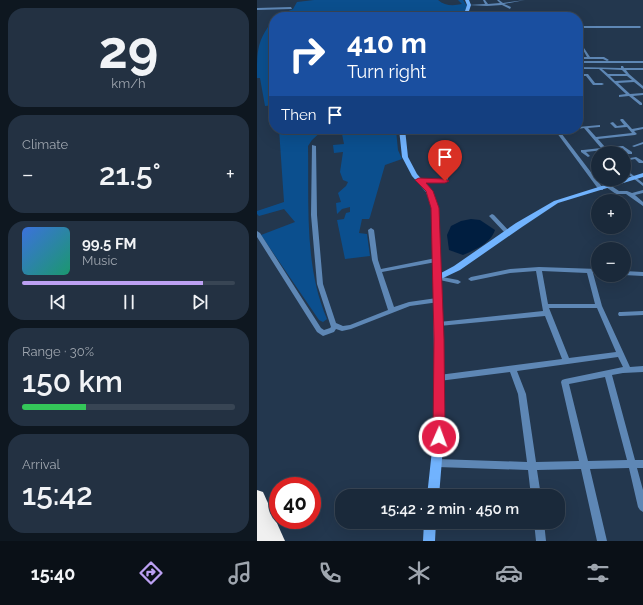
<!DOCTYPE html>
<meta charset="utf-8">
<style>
:root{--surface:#1a293a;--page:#233142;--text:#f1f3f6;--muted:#9fa6af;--line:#384554;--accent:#bca0f2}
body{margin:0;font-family:Raleway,sans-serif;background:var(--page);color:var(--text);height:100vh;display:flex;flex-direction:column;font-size:15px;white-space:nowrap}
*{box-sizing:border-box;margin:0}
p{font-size:13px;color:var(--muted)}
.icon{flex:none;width:22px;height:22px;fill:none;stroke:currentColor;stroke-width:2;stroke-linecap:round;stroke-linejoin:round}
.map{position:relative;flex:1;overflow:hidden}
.side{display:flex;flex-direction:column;gap:8px;padding:8px;background:#0e1720;width:257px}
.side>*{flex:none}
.banner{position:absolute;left:12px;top:12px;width:314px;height:122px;border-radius:16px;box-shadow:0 4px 16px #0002,0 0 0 1px var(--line);background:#1a4fa0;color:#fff;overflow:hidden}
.tools{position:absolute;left:334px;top:146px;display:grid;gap:8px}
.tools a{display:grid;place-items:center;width:40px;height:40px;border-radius:50%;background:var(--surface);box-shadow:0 4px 16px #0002,0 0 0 1px var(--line);font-size:20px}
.speed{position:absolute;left:12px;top:477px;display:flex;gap:8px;font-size:20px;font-weight:700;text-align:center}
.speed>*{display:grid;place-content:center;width:52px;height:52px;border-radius:50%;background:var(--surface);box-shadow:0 4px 16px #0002,0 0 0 1px var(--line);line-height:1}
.speed .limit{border:6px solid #d22;background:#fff;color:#111}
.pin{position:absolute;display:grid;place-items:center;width:34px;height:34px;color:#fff;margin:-41px -17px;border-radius:50% 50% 50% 0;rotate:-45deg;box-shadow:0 0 4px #0007}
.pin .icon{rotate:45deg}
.me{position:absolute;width:44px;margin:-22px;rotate:2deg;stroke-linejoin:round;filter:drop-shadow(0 0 3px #0008)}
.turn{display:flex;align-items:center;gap:14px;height:84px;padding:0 12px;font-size:18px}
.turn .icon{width:52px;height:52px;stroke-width:2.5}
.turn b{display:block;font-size:28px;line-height:34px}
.then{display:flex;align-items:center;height:38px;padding:0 12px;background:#0003;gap:8px;font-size:15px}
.big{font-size:30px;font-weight:600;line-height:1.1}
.side .widget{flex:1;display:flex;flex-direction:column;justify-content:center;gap:6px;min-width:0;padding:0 14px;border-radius:16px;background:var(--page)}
.side .dial{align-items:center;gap:0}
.dial b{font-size:52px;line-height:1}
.song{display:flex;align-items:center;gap:12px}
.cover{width:48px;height:48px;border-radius:6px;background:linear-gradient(135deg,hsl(220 70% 55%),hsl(160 70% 35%))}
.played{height:4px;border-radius:2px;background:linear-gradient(90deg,var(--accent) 85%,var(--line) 85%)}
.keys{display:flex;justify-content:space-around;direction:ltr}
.heat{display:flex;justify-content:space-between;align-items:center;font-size:22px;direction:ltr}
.charge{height:6px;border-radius:3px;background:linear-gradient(90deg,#34c759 30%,var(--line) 0)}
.trip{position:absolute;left:78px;top:489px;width:230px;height:40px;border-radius:16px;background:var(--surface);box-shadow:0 4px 16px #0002,0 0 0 1px var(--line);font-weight:600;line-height:40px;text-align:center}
.dock{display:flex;height:64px;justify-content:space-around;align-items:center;background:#0a1017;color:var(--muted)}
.dock .icon{width:28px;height:28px}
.dock .on{color:var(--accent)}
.dock b{font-size:18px;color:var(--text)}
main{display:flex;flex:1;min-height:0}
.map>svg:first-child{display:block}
.green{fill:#0b4f8e}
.water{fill:#001e40}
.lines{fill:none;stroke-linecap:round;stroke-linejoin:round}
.street{fill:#5e87b5;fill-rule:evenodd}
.secondary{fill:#71b3fe;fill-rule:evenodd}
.highway{fill:#f0f0f0;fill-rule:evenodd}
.route{fill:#e11d48;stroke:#92132f}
</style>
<main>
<section class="side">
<div class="widget dial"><b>29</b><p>km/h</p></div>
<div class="widget"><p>Climate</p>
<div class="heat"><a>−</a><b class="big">21.5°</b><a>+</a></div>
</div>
<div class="widget">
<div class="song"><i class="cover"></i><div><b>99.5 FM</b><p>Music</p></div></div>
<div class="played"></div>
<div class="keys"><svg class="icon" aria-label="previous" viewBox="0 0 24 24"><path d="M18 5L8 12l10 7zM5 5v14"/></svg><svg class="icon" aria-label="pause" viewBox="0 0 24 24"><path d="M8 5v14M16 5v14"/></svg><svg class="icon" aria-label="next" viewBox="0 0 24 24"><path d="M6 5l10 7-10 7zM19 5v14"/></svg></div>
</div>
<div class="widget"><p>Range · 30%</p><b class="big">150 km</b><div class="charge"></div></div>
<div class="widget"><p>Arrival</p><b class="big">15:42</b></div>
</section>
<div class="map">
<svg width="386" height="541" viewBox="0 0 386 541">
<rect width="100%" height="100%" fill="#23374e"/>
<path class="green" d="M57 0H181C188 6 196 6 205 4L201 0H206L210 6 205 17H18L36 9 40 2Z
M17 18V105L8 106 3 78H0C0 48 0 42 17 18Z
M22 129H67L55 140 51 146C52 203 47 266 70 319L66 322 62 320 4 235 38 222 27 209 2 216 0 214V211L27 202Z
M84 129 139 130 141 150 145 159 128 165 113 217 112 219H105L102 233 110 234 113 256 88 259 80 220 87 219 89 213 93 212V207L85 209 80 214 79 203 84 202 81 193 89 186 91 182 86 180 83 172 86 152 77 153 76 145 87 144Z"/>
<path class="water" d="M214 219 223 220 238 230C234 243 218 250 206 255L192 250 190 235 194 226 204 221Z"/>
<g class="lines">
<path class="street" d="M226 0H228L231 4 243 3 240 0H242L246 3 268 0 247 4 254 7 253 9 245 5 230 6 211 5 228 4Z
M34 7 35 9 0 10V8Z
M224 13 226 14V17H224Z
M239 15 240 16 239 17H237Z
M313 15 314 17H291L292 16Z
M321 26H383L384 27 383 28H321Z
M325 45 333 57H347L352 60 350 61 346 59H325L326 61H386V63H321V61H323L322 57H330L324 46Z
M364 66H366L367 68H386V70H369L372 74 386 86V89L377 82 361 83 373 94 386 93V95L376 96 385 103V105H383L372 96 362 97V95L369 94 342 69H321V67L364 68ZM345 69 365 70 369 74H351ZM353 76H370L375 80 358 81Z
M321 74H331L338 83H345L347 84 345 85H336L329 76H321Z
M364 119H366L375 129 386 127V129L377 131 380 134 378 135 341 139 348 147 366 146 375 152V154H371L365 148 350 150 351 151 349 152 346 150 329 152 333 156 331 157 324 152V150H326L344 148 327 128 321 129H320H321V127L343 125V127H342L331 128 339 137 375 133 370 127 358 128 353 123 356 122 360 126 367 125 363 120Z
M297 129H301L346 188V190H342Z
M386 142V144L377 147 375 146Z
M55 145 59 146 60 215 66 284 79 323 86 326 93 325 131 310 115 260 111 230 114 228 117 230 121 260 124 269 179 258 182 260 179 262 125 272 137 307 152 302 180 298 183 300 182 302 153 306 94 329 85 331 79 329 77 332 66 336 60 332 0 237V231L3 233 64 328 67 330 73 328 74 327 60 284 54 215Z
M379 157 386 161V163H382L378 159 367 161V159Z
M191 161H195V162L190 182H162L160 181 162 180H186Z
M367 168 386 183V186L367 171Z
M349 185H353L362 191H370L375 193 386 190V193L378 195 386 202V206L369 194H359L349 187Z
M235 214 237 215 253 232 254 233 253 234H249L233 217 232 216Z
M282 267 341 269V273H336L345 306 373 367 386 366V372L366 373 355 375 378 460H386V468H380L386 490V512L383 510 381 507 372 468 333 469 350 541H340L324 469 280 470 284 496H274L271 470 180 467 177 466 176 463 177 460 180 459 270 462 261 394 253 372 182 381 179 380 178 378 179 376 182 375 305 359 288 316 182 326H180L179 324 180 322H182L286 311 279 271 253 273 214 281 211 279 214 277 253 269ZM285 271 330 273 338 304H291ZM292 308H340L359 352 312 358ZM361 357 366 367 308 379 305 380 304 382 322 461 279 462 269 394 260 371ZM348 377 370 460 331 461 312 384Z
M367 271 386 272V276L367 275Z
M180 276 201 280 204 282 201 284 178 279 177 278 178 277Z
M386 311V315L364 316H362L361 314 362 312H364Z
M277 522H287L289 541H279Z"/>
<path class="secondary" d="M208 0H212L214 5 210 17H206L210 5Z
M142 129H148L151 157 160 174 175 191 181 208 184 273 197 266 259 223 297 201 386 173V177L301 203 265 227 203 270 184 279 188 423 182 496H170L178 423 175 208 169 192 155 176 145 157Z
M167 522H179L178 541H166Z"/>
<path class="highway" d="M0 490 6 492 28 541H0Z"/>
</g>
<path class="route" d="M162 178 188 179 192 181 188 183H169L176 191 182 208 187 339 188 437 186 441 182 442 177 441 176 437 177 339 174 208 169 191 158 180Z"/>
</svg>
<div class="tools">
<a><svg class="icon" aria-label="search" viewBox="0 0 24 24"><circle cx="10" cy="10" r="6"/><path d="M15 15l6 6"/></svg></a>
<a>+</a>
<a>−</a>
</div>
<div class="speed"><div class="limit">40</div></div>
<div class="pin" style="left:188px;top:181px;background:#d93025"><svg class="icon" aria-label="arrive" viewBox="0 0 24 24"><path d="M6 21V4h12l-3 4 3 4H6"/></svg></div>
<svg class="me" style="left:182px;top:437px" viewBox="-20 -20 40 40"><circle r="17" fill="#e11d48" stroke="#fff" stroke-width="3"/><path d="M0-11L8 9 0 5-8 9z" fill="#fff"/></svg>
<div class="trip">15:42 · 2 min · 450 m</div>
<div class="banner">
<div class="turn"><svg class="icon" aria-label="right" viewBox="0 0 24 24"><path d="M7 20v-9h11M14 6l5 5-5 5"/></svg><div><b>410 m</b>Turn right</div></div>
<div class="then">Then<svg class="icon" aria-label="arrive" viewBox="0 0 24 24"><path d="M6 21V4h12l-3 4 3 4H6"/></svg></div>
</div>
</div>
</main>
<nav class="dock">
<b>15:40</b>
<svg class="icon on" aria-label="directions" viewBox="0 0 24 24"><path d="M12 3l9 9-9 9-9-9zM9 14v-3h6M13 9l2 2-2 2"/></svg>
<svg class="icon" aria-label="music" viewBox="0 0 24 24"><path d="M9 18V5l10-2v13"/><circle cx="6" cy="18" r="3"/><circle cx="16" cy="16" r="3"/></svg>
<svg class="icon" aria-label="phone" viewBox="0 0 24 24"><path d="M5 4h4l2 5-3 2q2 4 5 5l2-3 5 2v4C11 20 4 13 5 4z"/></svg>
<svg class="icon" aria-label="climate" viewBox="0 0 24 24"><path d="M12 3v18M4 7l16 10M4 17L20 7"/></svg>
<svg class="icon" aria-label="car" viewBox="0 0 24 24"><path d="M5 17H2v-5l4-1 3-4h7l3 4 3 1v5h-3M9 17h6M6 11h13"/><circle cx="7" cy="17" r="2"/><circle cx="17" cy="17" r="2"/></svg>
<svg class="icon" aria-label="filters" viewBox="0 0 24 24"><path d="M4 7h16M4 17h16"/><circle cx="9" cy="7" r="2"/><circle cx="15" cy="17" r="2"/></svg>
</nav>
